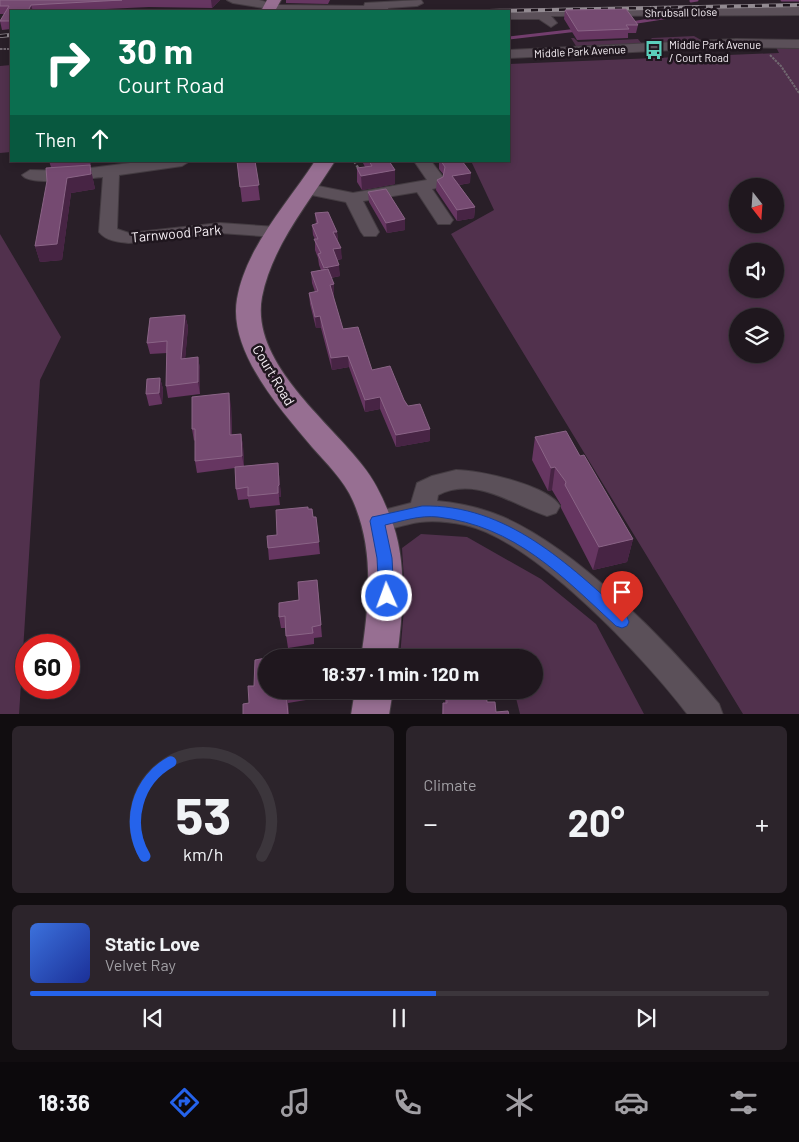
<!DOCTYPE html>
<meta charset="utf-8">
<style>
:root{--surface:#1f171e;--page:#2c242b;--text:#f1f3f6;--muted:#a19fa4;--line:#3c363c;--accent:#2563eb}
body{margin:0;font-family:Barlow,sans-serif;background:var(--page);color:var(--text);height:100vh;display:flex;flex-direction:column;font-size:19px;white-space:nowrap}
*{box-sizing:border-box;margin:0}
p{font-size:16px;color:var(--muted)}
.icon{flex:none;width:28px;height:28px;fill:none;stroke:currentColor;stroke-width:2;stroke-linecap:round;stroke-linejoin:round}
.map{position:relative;height:714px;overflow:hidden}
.side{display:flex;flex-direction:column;gap:12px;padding:12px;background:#110d10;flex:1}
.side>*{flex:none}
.top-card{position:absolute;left:10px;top:10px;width:500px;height:152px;border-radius:0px;box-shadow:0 2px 8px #0003,0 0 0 1px var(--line);background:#0b6e4f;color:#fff;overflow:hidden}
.needle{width:32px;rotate:163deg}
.controls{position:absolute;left:729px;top:178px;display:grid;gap:10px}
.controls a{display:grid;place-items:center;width:55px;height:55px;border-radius:50%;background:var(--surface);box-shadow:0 2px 8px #0003,0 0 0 1px var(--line);font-size:25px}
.speed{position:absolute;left:15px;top:634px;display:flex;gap:10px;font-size:25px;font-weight:700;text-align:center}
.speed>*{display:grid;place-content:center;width:65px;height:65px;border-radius:50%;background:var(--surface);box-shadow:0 2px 8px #0003,0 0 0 1px var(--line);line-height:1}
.speed .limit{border:8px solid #d22;background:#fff;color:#111}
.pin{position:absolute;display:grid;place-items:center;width:42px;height:42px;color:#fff;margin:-51px -21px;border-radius:50% 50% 50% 0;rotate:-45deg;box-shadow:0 0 5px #0007}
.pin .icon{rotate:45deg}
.me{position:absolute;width:55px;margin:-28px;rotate:358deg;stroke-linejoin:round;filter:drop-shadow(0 0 4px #0008)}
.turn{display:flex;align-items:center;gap:18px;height:105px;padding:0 25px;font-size:22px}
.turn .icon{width:65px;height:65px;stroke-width:2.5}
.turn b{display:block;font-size:35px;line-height:42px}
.then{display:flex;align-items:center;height:48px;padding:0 25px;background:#0003;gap:10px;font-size:19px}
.big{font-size:38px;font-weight:700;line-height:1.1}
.side .widget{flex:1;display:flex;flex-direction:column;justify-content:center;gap:8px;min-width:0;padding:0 18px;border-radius:8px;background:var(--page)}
.side .dial{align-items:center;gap:0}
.dial svg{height:130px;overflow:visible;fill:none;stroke:var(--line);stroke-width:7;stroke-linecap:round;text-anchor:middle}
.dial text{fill:var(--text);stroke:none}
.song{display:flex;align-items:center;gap:15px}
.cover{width:60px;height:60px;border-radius:8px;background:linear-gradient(135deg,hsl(220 70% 55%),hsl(230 70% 35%))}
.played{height:5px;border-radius:2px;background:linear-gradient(90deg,var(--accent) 55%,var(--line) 55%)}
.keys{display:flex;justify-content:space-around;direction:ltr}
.heat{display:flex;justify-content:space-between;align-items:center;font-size:28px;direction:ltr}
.side .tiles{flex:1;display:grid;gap:12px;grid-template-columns:1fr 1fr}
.widget:last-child{grid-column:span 2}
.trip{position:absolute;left:258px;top:649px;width:285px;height:50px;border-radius:25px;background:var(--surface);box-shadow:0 2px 8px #0003,0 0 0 1px var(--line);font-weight:700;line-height:50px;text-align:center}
.dock{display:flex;height:80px;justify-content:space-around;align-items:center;background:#0c090c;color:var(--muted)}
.dock .icon{width:35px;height:35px}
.dock .current{color:var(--accent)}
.dock b{font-size:22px;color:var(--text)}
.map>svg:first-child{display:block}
.green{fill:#51314d;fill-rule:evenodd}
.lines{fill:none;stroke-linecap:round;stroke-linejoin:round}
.stream{stroke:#733e6e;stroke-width:3}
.minor-casing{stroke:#443c42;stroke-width:2}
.major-casing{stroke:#443c42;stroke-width:2}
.path-far1{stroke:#716870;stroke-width:2;stroke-dasharray:2.5 1;stroke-linecap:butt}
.path{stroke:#716870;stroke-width:2.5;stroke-dasharray:3 2;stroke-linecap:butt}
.minor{fill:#5b5059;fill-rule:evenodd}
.major{fill:#976f92;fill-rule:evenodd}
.rail-casing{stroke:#928a91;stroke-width:4}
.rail{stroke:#1f161e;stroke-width:2.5;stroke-dasharray:7;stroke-linecap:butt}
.wall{fill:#663661}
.shaded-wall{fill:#472444}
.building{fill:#754a71;stroke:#8a6486}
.route{fill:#2563eb;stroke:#184099}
.labels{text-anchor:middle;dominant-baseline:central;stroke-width:5;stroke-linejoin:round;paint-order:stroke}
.far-street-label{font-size:11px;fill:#f6eff5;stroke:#1f161e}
.far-poi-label{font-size:11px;fill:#f6eff5;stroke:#1f161e;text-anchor:start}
.street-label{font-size:14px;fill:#f6eff5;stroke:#1f161e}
</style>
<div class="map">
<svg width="799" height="715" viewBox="0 0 799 715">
<rect width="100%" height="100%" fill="#291f28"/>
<path class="green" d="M694 36 701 40 653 43 650 40 652 38Z
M571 38H574L578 42 638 39 642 44 576 46Z
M776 47 799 48V714H743L451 234 494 210 471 161H509V64L779 53ZM738 186H775V224H738ZM738 251H775V289H738ZM738 316H775V354H738Z
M11 65V152L0 153V66Z
M0 234 61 337 40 380 19 715 0 714Z
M421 534 467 537 541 579 596 624 644 714H520L514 690H534V658L400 657 405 596 402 548Z"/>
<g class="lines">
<path class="stream" d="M782 0H799
M691 1 697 0
M631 23 669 17
M509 38 578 30"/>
<g class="minor-casing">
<path id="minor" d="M227 0H259L277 5 364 6 365 3 421 0 423 3 417 6 388 8V11H269L264 8 233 3Z
M799 7V15L551 16 557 23 551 27 539 19H509V13L548 9Z
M736 39 799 40V48L736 47 509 58V50Z
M146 161H190L182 166 119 175 117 229 129 233 220 223 277 227 283 228 286 232 283 236 277 237 220 233 129 243C119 242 106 241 99 232L103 177C88 178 30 187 22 175L30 170 67 171Z
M414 161H431L443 177 441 187 432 189 453 220 450 224H438L417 192 363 201 379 232 376 236H364L361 232 346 202 302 193 300 189 302 185 308 184 353 193 427 180Z
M456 470C479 470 548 485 560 506L556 513 547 516C511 504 476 476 438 495L437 501C459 503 482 508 503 517 577 549 668 642 719 704L723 715H688C645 658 534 540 465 525 450 522 435 520 420 522 402 524 385 534 368 528L364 521 368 514 411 503 417 483 432 476Z"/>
</g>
<g class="major-casing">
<path id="major" d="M267 0H281L275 11H261Z
M315 161H335C308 204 272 246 262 297 250 362 328 420 363 466 375 481 383 498 390 516 408 560 403 611 397 658H361C369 605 375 551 353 501 344 480 326 463 312 447 280 409 228 351 237 299 246 247 287 204 315 161Z
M355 690H393L389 715H351Z"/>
</g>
<path class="path-far1" d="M0 49H11
M770 55 781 66 799 93"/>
<path class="path" d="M354 161 360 171"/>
<use href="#minor" class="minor"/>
<use href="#major" class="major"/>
<g class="rail-casing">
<path id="rail" d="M489 11 799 5
M0 36 11 35"/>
</g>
<use href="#rail" class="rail"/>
</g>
<path class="wall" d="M0 0H220L212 8 149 7 63 11H11V29L2 30 0 21 4 14H0Z
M286 0H330L328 4 286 3Z
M565 10 638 25 636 33H628V38L577 40 564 19Z
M49 161H90L91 166H90L95 189 71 193 62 260 40 262 35 246 51 167Z
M237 161H255L260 200 242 202Z
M362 161H389L395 170V184L362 190 357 182V168L365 167Z
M439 161H462L470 183 459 185 475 207 474 218 457 221 436 190 437 180 443 177 444 175 439 169Z
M368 192 405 230 387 233 369 202Z
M315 213 337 232 338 241 342 259 337 260 340 276 331 278 334 284V296H333L343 329 372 370 404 400 408 406 430 429V441L396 447 380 409 365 412 349 367 332 370 321 328H316L310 304 309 293 315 292 312 283 311 272 321 270 319 265 318 258 315 250V239L313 235 312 225 316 224Z
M185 315 188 327 185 359 198 357 200 369V394L168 398 166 386 167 353 150 354 147 343Z
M160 378 163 389 162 404 149 406 146 394Z
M231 405 232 435 241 434 243 446 244 466 278 463 281 497H279L280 505 250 508 248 499 238 500 236 489 235 468 197 473 195 461V440L194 441 192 429Z
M535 437 580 456 633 539 627 562 593 570 561 508V505L552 490 548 491 532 460Z
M308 509 313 517H316L320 554 269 560 268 548 277 535Z
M317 580 322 637 314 638V644L288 648 285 628H281L279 617 299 600Z
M266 690H306V700L288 703 289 715H243L249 703Z
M445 690H486L487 702 496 712 509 715H442L443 703H445Z"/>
<path class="shaded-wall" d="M211 0H220L212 8Z
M31 5 33 11H28Z
M90 165 95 189 71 193 62 260 40 262 35 246 67 178Z
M395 170V184L362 190 361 176Z
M471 173 470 183 452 186V176Z
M475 207 474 218 457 221V210Z
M405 219V230L387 233 386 223Z
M333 232H337L338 242Z
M341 248 342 259 333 260V249Z
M339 265 340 276 325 279 324 268Z
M334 284V296H331L330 285Z
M185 315 188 327 184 371 181 359Z
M320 316 321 328H316L315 317Z
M348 356 349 367 332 370 331 358Z
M198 357 200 369V394L198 382Z
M160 378 163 389 162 404 159 393Z
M229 393 231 405 232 447 230 435Z
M380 397V409L365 412V400Z
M430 429V441L396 447V435Z
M241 434 243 446 244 467 242 456Z
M278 463 281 497H279L280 505 278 486Z
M555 467 552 490 548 491 551 468Z
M633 539 627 562 593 570 599 547Z
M286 692 288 703 289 715H288Z"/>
<path class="building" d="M0 0H122L31 5 28 11H11V21H0L9 6H0Z
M626 9 638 25H626L629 29 578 31 565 10Z
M237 161H255L259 185 240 187Z
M369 161H389L395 170 361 176 357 168 372 166Z
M441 161H462L471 173 452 176 475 207 457 210 437 180 443 177 445 167Z
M90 165 91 174 67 178 57 244 35 246 47 181 46 168Z
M386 189 405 219 386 223 368 192Z
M328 212 337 232H333L341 248 333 249 339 265 324 268 318 254 321 253 314 239H318L312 225 318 223 315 213Z
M328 269 334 284 330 285 343 329 358 327 372 370 390 366 404 400 408 406 420 404 430 429 396 435 380 397 365 400 348 356 331 358 320 316 315 317 309 293 318 291 311 272Z
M185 315 181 359 198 357V382L166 386 167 341 147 343 150 318Z
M160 378 159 393 146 394 147 379Z
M229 393 230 435 241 434 242 456 195 461V429H192V397Z
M566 431 580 456 584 455 633 539 599 547 565 485 566 482 555 467 551 468 535 437Z
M278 463 279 485 278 486V493L248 496V487L236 489 235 467Z
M308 507V509H312L313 517H316L319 542 268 548 267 536 277 535 276 510Z
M317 580 321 625 312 627 313 633 286 636 285 616 279 617V603L299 600 298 582Z
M289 654V658H270Z
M266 658V690H301L286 692 288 715H243V704L249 703 248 686H254L255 660Z
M446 690H486L487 702H495L496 712 508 711 509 715H443V703H447Z"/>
<path class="route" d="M422 506C507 504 568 564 627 617L629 622 627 626 622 628 616 626C562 576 515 526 438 517 420 515 402 521 385 525L392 558 394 596 392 601 387 603 381 601 379 596 377 558 370 521 372 517 377 516Z"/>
<defs>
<g id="bus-bare" transform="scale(1.5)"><path d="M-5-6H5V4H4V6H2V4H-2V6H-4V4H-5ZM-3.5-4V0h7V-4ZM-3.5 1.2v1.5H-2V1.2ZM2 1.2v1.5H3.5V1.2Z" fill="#5bcebb" stroke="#1f161e" stroke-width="2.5" paint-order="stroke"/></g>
</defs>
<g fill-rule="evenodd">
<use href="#bus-bare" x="654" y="50"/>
</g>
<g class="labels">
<g class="far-street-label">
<text transform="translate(681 12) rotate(-1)">Shrubsall Close</text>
<text transform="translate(580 51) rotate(-3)">Middle Park Avenue</text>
</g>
<g class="far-poi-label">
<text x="669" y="44">Middle Park Avenue<tspan x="669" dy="13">/ Court Road</tspan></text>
</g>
<g class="street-label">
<text transform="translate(176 233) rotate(-5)">Tarnwood Park</text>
<text transform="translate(274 375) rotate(59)">Court Road</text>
</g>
</g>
</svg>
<div class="controls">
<a><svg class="needle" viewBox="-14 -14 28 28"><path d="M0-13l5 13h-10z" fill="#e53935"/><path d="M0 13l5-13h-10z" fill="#a19fa4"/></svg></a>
<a><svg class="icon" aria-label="sound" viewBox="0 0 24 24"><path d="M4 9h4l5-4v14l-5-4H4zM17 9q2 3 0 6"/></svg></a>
<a><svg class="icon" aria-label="layers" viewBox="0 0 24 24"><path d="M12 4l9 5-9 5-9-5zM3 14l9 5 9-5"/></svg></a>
</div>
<div class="speed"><div class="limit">60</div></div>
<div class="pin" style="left:622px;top:622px;background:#d93025"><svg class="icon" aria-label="arrive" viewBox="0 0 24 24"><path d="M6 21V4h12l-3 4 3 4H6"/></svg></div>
<svg class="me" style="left:387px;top:596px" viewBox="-20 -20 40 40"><circle r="17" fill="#2563eb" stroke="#fff" stroke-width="3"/><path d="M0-11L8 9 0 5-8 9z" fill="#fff"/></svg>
<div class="trip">18:37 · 1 min · 120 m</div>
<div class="top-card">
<div class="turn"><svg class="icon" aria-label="right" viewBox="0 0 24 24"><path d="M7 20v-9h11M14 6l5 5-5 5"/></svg><div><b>30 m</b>Court Road</div></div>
<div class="then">Then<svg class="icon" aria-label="ahead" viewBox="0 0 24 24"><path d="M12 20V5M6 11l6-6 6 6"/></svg></div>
</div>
</div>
<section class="side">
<div class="tiles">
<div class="widget dial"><svg viewBox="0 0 100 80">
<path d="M14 69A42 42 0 1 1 86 69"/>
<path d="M14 69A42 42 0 0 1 30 11" stroke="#2563eb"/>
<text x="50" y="56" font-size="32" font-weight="700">53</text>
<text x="50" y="72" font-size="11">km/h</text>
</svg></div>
<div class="widget"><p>Climate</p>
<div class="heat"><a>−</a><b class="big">20°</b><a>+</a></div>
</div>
<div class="widget">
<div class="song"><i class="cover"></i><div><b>Static Love</b><p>Velvet Ray</p></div></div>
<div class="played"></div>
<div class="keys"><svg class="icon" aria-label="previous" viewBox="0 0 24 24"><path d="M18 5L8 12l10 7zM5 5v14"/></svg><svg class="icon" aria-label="pause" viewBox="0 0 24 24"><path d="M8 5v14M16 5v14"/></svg><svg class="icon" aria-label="next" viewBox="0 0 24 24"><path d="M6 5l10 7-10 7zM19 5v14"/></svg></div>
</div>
</div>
</section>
<nav class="dock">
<b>18:36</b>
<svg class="icon current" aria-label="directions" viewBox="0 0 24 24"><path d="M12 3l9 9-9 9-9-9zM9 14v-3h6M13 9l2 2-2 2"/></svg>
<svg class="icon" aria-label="music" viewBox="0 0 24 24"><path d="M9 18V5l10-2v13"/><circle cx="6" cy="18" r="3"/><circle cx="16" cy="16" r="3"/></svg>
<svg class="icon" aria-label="phone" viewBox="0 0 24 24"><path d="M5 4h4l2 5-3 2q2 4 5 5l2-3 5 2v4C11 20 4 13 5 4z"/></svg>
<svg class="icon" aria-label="climate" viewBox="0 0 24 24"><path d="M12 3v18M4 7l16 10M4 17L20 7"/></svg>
<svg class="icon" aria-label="car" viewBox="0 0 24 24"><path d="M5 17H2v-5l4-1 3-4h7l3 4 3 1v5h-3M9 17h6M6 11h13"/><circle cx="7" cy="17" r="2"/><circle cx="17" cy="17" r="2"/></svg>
<svg class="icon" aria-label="filters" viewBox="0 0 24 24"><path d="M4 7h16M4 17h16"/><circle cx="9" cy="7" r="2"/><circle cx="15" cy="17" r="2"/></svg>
</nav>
